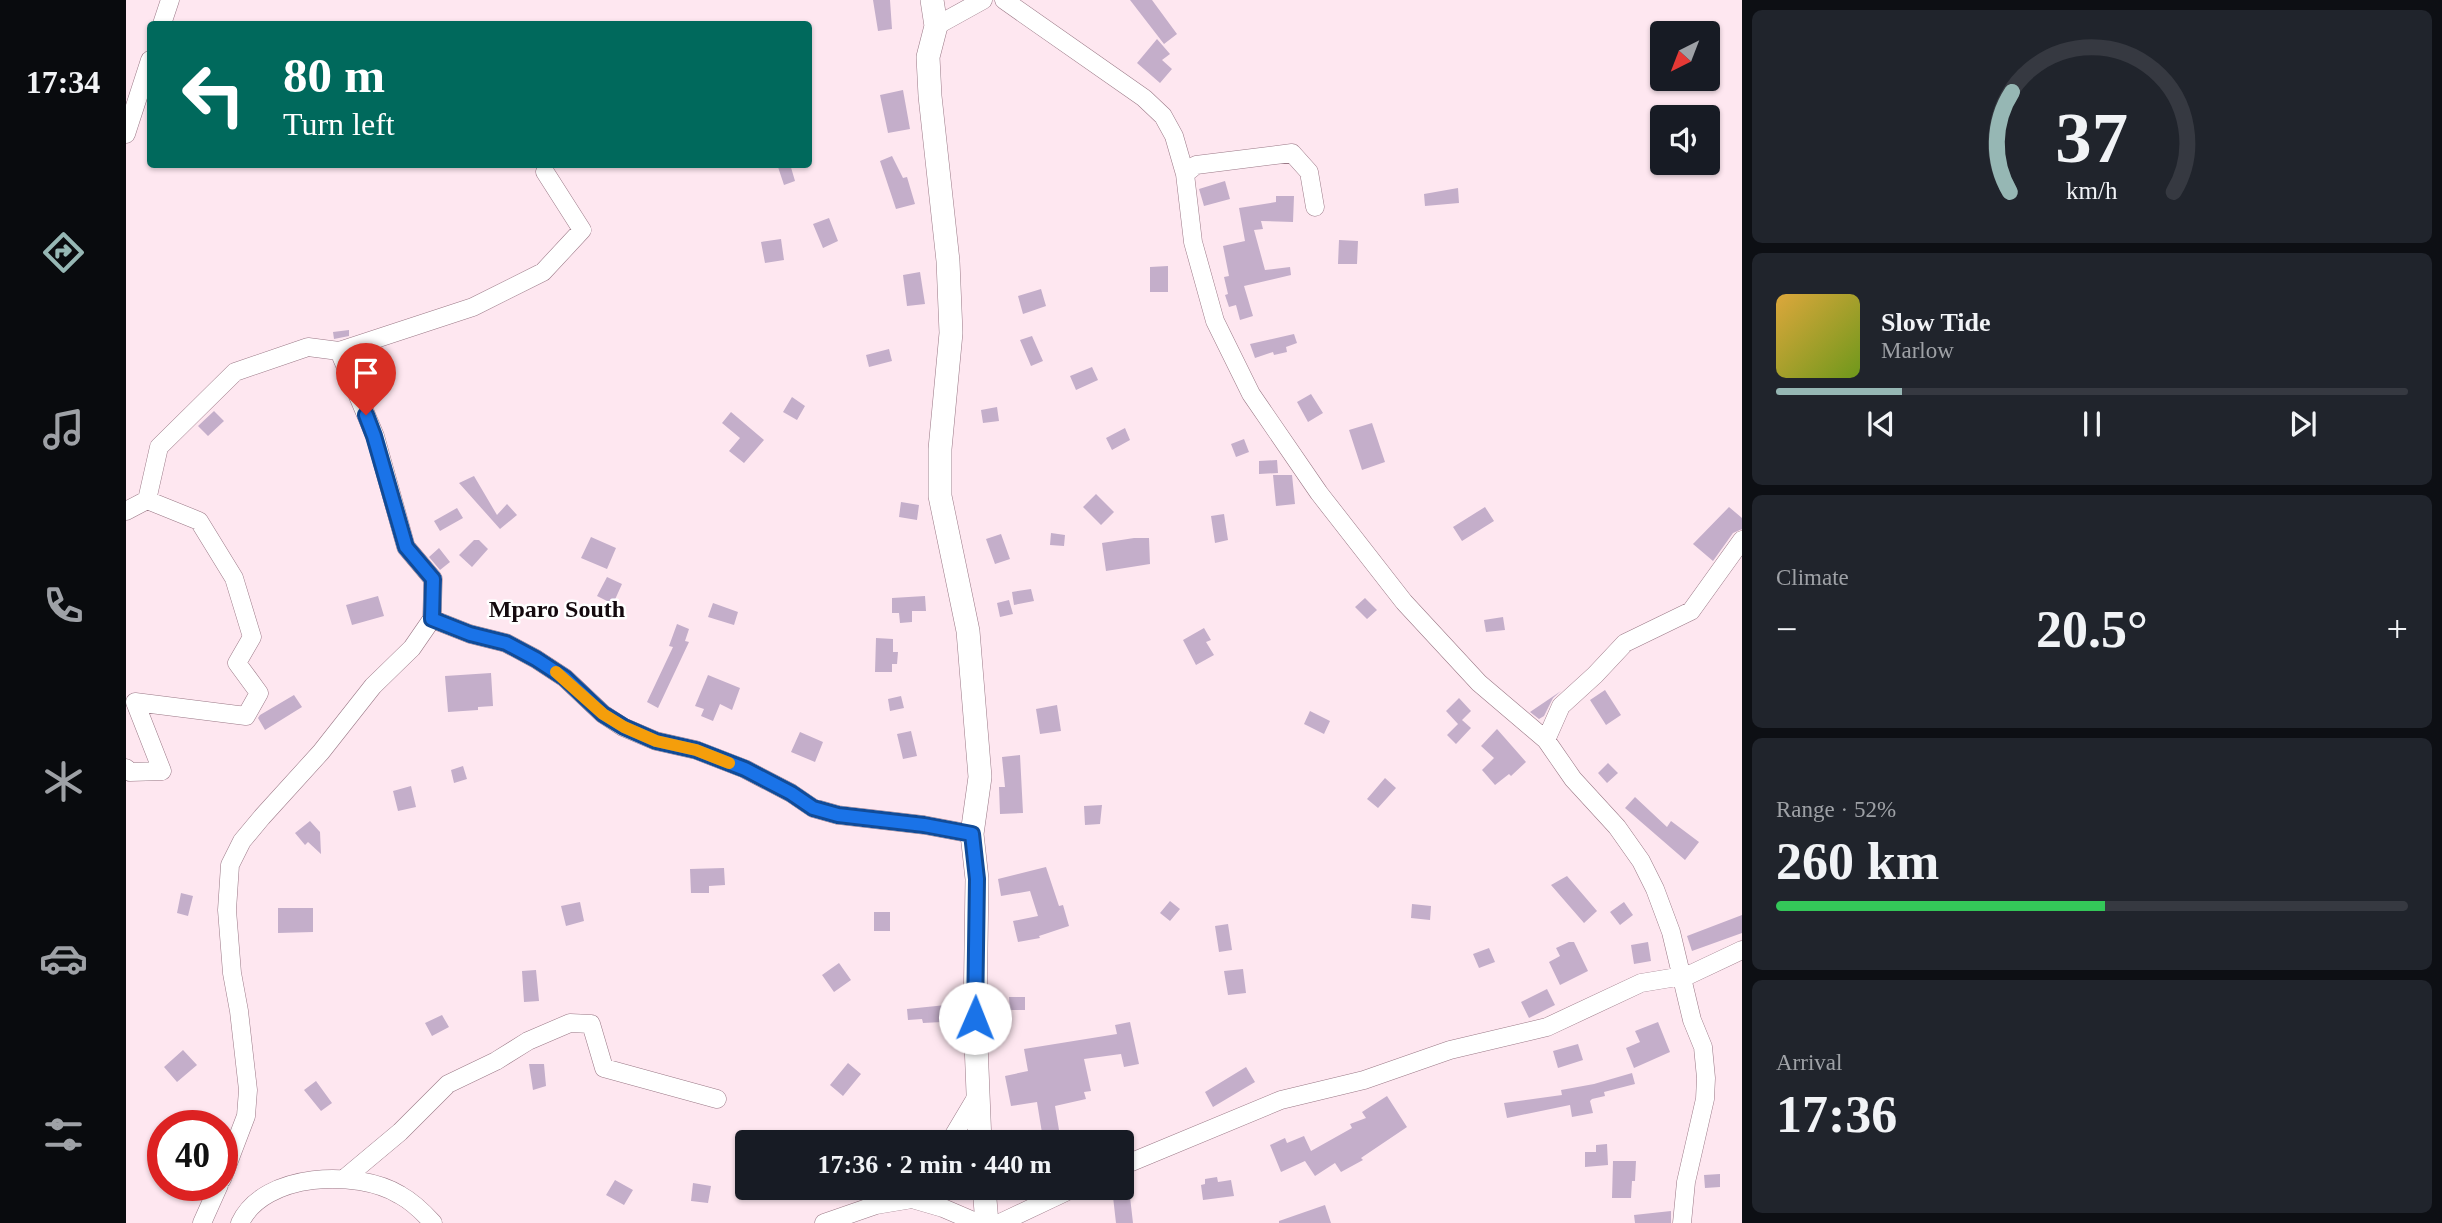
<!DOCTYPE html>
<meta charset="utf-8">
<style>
:root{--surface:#171b24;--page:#20242c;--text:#f1f3f6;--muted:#9ea1a6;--line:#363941;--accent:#96b7b4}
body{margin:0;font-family:Georgia,serif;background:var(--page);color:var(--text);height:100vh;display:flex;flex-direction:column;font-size:26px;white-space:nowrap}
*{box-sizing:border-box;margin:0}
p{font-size:23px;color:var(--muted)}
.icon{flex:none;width:38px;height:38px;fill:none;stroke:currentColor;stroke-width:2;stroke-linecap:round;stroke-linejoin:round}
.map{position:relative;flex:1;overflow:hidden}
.side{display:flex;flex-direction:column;gap:10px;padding:10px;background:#0d0f14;width:700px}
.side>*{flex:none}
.hud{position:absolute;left:21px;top:21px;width:665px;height:147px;border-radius:7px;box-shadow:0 2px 5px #0004;background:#00695c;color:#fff;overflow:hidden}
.needle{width:46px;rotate:222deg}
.fabs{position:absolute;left:1524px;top:21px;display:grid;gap:14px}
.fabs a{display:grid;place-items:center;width:70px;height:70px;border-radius:7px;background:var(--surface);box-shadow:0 2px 5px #0004;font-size:35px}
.speed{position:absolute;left:21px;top:1110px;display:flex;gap:14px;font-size:35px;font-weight:700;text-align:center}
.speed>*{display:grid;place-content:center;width:91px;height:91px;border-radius:50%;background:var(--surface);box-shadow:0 2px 5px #0004;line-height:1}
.speed .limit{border:10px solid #d22;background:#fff;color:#111}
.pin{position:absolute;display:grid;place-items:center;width:60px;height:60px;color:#fff;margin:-72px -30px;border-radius:50% 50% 50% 0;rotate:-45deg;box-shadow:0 0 7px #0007}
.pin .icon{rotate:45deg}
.me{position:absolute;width:77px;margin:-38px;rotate:1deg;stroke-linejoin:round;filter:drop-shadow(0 0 5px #0008)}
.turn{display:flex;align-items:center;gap:24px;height:147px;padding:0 21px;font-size:32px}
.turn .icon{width:91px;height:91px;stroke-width:2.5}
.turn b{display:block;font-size:49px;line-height:60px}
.big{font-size:52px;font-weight:700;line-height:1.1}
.side .widget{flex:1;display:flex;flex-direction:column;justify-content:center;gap:10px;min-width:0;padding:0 24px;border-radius:10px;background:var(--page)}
.side .dial{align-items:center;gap:0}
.dial svg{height:182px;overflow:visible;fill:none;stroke:var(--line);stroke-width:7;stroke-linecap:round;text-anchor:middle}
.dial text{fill:var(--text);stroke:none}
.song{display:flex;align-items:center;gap:21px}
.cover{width:84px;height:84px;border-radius:10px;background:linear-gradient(135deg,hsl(40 70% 55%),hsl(80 70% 35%))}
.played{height:7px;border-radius:4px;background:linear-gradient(90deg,var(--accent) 20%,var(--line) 20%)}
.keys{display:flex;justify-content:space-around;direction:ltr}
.heat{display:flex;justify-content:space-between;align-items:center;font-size:38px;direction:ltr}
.charge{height:10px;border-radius:5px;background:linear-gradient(90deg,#34c759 52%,var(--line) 0)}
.trip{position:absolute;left:609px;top:1130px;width:399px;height:70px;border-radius:7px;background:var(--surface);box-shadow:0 2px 5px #0004;font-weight:700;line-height:70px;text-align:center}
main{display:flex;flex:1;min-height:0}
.tabs{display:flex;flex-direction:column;width:126px;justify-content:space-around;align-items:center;background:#090b0e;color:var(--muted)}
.tabs .icon{width:49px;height:49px}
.tabs .selected{color:var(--accent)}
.tabs b{font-size:32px;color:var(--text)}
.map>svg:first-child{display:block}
.building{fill:#c4aeca}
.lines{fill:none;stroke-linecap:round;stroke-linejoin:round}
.minor-casing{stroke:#9a7886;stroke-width:19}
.tertiary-casing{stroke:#9a7886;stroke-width:24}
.minor{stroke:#fff;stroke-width:18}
.tertiary{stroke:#fff;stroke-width:23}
.route-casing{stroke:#114b97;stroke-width:18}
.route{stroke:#1a73e8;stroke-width:12}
.slow{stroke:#f59e0b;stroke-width:12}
.labels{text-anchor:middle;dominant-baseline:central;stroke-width:5;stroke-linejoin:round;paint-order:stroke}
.quarter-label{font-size:24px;font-weight:bold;fill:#14090e;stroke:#fff}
</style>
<main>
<nav class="tabs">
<b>17:34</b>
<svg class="icon selected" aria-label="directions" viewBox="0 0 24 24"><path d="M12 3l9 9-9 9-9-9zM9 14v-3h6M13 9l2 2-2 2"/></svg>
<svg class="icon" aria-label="music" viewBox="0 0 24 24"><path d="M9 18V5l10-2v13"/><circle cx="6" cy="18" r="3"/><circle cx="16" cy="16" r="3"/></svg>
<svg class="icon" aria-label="phone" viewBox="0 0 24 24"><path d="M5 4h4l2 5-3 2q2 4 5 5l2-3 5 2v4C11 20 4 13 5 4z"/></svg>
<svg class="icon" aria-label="climate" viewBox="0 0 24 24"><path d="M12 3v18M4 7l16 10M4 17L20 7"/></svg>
<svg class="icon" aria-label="car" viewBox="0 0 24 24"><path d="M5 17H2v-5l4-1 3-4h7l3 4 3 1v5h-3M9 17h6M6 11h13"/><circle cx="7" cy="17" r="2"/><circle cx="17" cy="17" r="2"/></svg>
<svg class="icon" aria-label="filters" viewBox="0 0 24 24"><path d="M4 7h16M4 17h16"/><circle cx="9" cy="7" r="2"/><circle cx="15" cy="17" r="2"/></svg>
</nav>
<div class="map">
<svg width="1616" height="1223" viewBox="0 0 1616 1223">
<rect width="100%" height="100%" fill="#fee7f0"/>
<path class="building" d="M747 0H764L766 29 752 31Z
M1004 0H1026L1051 34 1038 44Z
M1031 39 1044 54 1036 60 1046 69 1034 83 1011 63Z
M777 90 784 129 762 133 754 95Z
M766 156 777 178 781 177 789 204 770 209 754 161Z
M651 164H664L669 181 658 185Z
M1099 181 1104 199 1078 206 1073 189Z
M1332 188 1333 203 1299 206 1298 194Z
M1150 196H1168L1167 222 1135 221 1137 229 1128 230 1139 270 1164 267 1165 275 1118 286 1127 316 1114 320 1110 305 1103 307 1099 295 1102 294 1098 277 1103 276 1097 246 1119 241 1113 208 1150 202Z
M703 218 712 241 697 248 687 224Z
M655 239 658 260 639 263 635 242Z
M1213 240 1232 241 1231 264H1212Z
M1042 266V292H1024V267Z
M794 272 799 304 781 306 777 275Z
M915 289 920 306 897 314 892 296Z
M223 330V336L208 339 207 332Z
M1168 334 1171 343 1160 347 1161 352 1148 355 1147 352 1129 358 1124 344Z
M906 336 917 361 905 366 894 340Z
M763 349 766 361 743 367 740 355Z
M966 367 972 380 950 390 944 376Z
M1185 394 1197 413 1182 422 1171 402Z
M666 397 679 406 671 420 657 412Z
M871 407 873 421 857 423 855 410Z
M88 411 98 421 82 436 72 426Z
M605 412 638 440 618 463 603 451 614 438 596 423Z
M1246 423 1259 462 1236 470 1223 430Z
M999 428 1004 440 986 450 980 438Z
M1118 439 1123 452 1110 457 1105 444Z
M1151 460 1152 473 1133 474V461Z
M1147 475H1166L1169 504 1150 506Z
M348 476 371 515 381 504 391 515 374 529 333 483Z
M970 494 988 512 975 525 957 507Z
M775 502 793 505 791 520 773 517Z
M1359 507 1368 521 1336 541 1327 527Z
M1603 507 1616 518V529L1607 533 1587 561 1567 544Z
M331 508 337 518 314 531 308 521Z
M1098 514 1102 540 1089 543 1085 516Z
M925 533 939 535 938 546 924 545Z
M875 534 884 559 869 564 860 539Z
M465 537 490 548 481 569 455 558Z
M1008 538H1023L1024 564 980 571 976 543Z
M348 540H353L362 549 346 567 333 555Z
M313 548 324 562 314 570 303 557Z
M481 577 496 584 487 604 471 596Z
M905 589 908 601 888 605 886 592Z
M252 596 258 616 226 625 220 605Z
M799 596 800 611H786V622L774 623 773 613H766V598Z
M1239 598 1251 610 1241 619 1229 607Z
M883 600 887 614 874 617 871 603Z
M587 603 612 612 608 625 582 617Z
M1377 617 1379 630 1360 632 1358 620Z
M551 624 563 629 559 641 563 642 532 708 521 702 547 647 543 646Z
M1078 628 1085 640 1080 642 1088 655 1070 665 1057 640Z
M750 638 767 639V652H772L771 664H766V672H749Z
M365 673 367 706 352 707V710L322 712 319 676Z
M582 675 614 688 606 710 594 704 587 721 575 716 578 709 569 706Z
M1479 690 1495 715 1480 725 1464 700Z
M1435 691 1427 698 1418 716 1413 719 1404 712Z
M168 695 176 707 139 730 132 718 134 715Z
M775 696 778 708 764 711 762 699Z
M1333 698 1345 711 1332 724 1320 711Z
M931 705 935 731 914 734 910 709Z
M1184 711 1204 721 1198 734 1178 724Z
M1336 720 1345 728 1330 744 1321 735Z
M1371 729 1400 762 1385 776 1383 774 1369 785 1356 770 1368 758 1355 746Z
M785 731 791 756 777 759 771 734Z
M674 732 697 742 689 762 665 752Z
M894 755 897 813 874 814 873 787H879L876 757Z
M1482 763 1492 773 1481 783 1472 773Z
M337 766 341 779 328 783 325 770Z
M1259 778 1270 788 1252 808 1241 799Z
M285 786 290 807 272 811 267 791Z
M1509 797 1541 827 1545 821 1573 842 1559 860 1499 808Z
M976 805 974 824 959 825 958 806Z
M184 821 194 832 195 854 182 842 179 845 169 833Z
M920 867 933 906 937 905 943 926 913 936 914 938 892 942 887 921 912 916 904 891 875 896 872 879Z
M598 868 599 885 583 886V893H565L564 869Z
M1441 876 1471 911 1458 923 1425 885Z
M55 893 67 896 62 916 51 913Z
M1044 901 1054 909 1044 921 1034 913Z
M454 902 458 921 440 926 435 906Z
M1498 902 1507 915 1494 925 1484 912Z
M1286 904 1305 906 1304 920 1285 918Z
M152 908H187V932L152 933Z
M748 912H764V931H748Z
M1616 915V933L1566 951 1561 936Z
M1102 924 1106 950 1093 952 1089 926Z
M1443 942H1448L1462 971 1434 985 1423 962 1434 956 1430 948Z
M1522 942 1525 961 1508 964 1505 945Z
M1363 948 1369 962 1353 968 1347 954Z
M713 963 725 980 708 992 696 975Z
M1117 969 1120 993 1102 995 1098 971Z
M410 970 413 1001 398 1002 396 971Z
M1421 989 1429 1005 1403 1018 1395 1002Z
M883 997H899V1010H884Z
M820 1005 821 1017H816V1022L797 1023 796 1019 782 1020 781 1009Z
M316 1015 323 1027 306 1036 299 1023Z
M1004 1022 1013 1064 998 1067 995 1054 958 1059 965 1091 958 1092 960 1099 929 1106 933 1130 916 1133 911 1102 885 1106 879 1076 902 1071 898 1049 991 1034 989 1025Z
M1532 1022 1544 1052 1508 1068 1500 1048 1514 1042 1509 1031Z
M1452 1044 1457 1060 1432 1068 1427 1051Z
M57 1050 71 1065 51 1082 38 1067Z
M722 1063 735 1074 717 1096 704 1085Z
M403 1064H418L420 1086 407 1090Z
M1120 1067 1129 1082 1087 1107 1079 1092Z
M1506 1073 1509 1084 1478 1092 1479 1096 1466 1099 1464 1101 1467 1113 1446 1117 1444 1105 1381 1118 1378 1103 1436 1095 1435 1090 1468 1084Z
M190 1081 206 1103 195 1111 178 1090Z
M1261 1096 1281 1127 1235 1158 1237 1160 1215 1172 1209 1163 1189 1176 1179 1161 1155 1172 1144 1145 1159 1138 1161 1143 1178 1136 1185 1151 1226 1128 1224 1124 1240 1118 1236 1112Z
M1481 1144 1482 1165 1459 1167V1152H1470V1145Z
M1487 1161H1510L1509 1181H1506L1505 1198H1486Z
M1594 1174V1187L1579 1188 1578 1175Z
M1091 1177 1092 1182 1105 1180 1108 1196 1077 1200 1075 1185 1079 1184V1179Z
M489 1180 507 1190 498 1205 480 1195Z
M567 1183 585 1186 582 1203 565 1201Z
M986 1188H1003L1007 1223H990Z
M1199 1205 1205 1223H1153V1221Z
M1545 1211V1223H1509L1508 1215Z"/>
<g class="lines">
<g class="minor-casing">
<path id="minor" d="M878 0 1018 98 1037 116 1048 136 1059 174 1067 242 1089 321 1125 394 1193 493 1278 602 1353 683 1420 740 1447 779 1491 827 1515 861 1529 889 1545 932 1566 1020 1577 1047 1580 1078 1579 1099 1560 1182 1556 1223
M36 24 44 0
M810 26 857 0
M0 134 24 60
M1059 174 1070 165 1166 153 1183 172 1189 207
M21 500 33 447 109 372 182 347 213 351
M0 511 21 500 73 521 108 578 126 637 111 663 133 693 120 716 9 702 36 771 4 772 0 768
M306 619 307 579 280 547 249 436 213 351 347 307 417 272 456 230 419 172
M1420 740 1435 706 1469 675 1499 643 1565 611 1616 540
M823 1143 851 1096
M996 1166 1155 1100 1238 1080 1324 1050 1421 1027 1515 983 1563 975 1616 950
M219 1178 274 1132 322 1084 370 1061 402 1041 444 1023 465 1024 478 1068 591 1099
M96 1179 120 1116 122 1090 113 1011 106 973 101 910 104 865 116 841 136 817 195 752 247 686 286 648 306 619 344 634 380 643 410 659 439 678 477 714 497 727 530 741 570 750 619 769 665 793 687 808 712 815 798 825 846 834
M786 1199 817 1208 852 1223
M76 1223 93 1185
M114 1223C138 1172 231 1169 274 1195 287 1202 297 1212 307 1223
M698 1223 750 1205 786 1199 788 1188
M874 1223 948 1188"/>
</g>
<g class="tertiary-casing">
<path id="tertiary" d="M806 0 810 26 802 57 804 96 822 261 825 333 814 449V496L842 631 854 777 846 834 851 879 849 1018 854 1143
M858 1188 861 1223"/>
</g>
<use href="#minor" class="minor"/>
<use href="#tertiary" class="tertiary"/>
</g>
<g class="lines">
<g class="route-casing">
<path id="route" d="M240 415 248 436 280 547 307 579 306 619 344 634 380 643 410 659 439 678 477 714 498 727 530 741 570 750 619 769 665 793 687 808 712 815 798 825 846 834 851 879 849 1018"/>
</g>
<use href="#route" class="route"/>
<path class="slow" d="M430 672 477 714 498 727 530 741 570 750 603 763"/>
</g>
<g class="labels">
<g class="quarter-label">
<text x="431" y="609">Mparo South</text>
</g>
</g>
</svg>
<div class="fabs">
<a><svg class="needle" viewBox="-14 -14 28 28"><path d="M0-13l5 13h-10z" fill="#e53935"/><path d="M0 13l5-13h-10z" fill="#9ea1a6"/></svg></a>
<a><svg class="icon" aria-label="sound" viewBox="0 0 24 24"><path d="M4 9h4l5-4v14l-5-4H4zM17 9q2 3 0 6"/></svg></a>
</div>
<div class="speed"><div class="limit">40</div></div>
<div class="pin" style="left:240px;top:415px;background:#d93025"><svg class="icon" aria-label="arrive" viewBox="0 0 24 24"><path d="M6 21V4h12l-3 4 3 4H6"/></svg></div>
<svg class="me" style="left:849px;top:1018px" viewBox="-20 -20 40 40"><circle r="19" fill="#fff"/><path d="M0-13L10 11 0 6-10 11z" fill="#1a73e8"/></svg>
<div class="trip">17:36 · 2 min · 440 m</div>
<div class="hud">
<div class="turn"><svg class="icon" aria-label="left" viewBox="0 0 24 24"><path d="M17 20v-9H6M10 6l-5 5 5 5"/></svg><div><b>80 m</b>Turn left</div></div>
</div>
</div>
<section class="side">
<div class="widget dial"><svg viewBox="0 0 100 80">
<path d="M14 69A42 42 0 1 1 86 69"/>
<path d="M14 69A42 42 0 0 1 15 25" stroke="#96b7b4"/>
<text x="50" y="56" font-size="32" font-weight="700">37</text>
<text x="50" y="72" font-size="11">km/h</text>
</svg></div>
<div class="widget">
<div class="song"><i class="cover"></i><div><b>Slow Tide</b><p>Marlow</p></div></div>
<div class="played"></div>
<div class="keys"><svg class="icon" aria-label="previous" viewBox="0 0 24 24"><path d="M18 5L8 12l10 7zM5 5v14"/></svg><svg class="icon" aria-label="pause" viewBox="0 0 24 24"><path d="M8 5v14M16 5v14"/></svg><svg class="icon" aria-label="next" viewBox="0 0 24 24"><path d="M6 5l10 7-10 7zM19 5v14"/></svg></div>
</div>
<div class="widget"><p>Climate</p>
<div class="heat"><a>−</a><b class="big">20.5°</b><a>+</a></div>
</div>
<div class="widget"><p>Range · 52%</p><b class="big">260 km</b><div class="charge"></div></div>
<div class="widget"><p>Arrival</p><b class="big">17:36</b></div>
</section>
</main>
